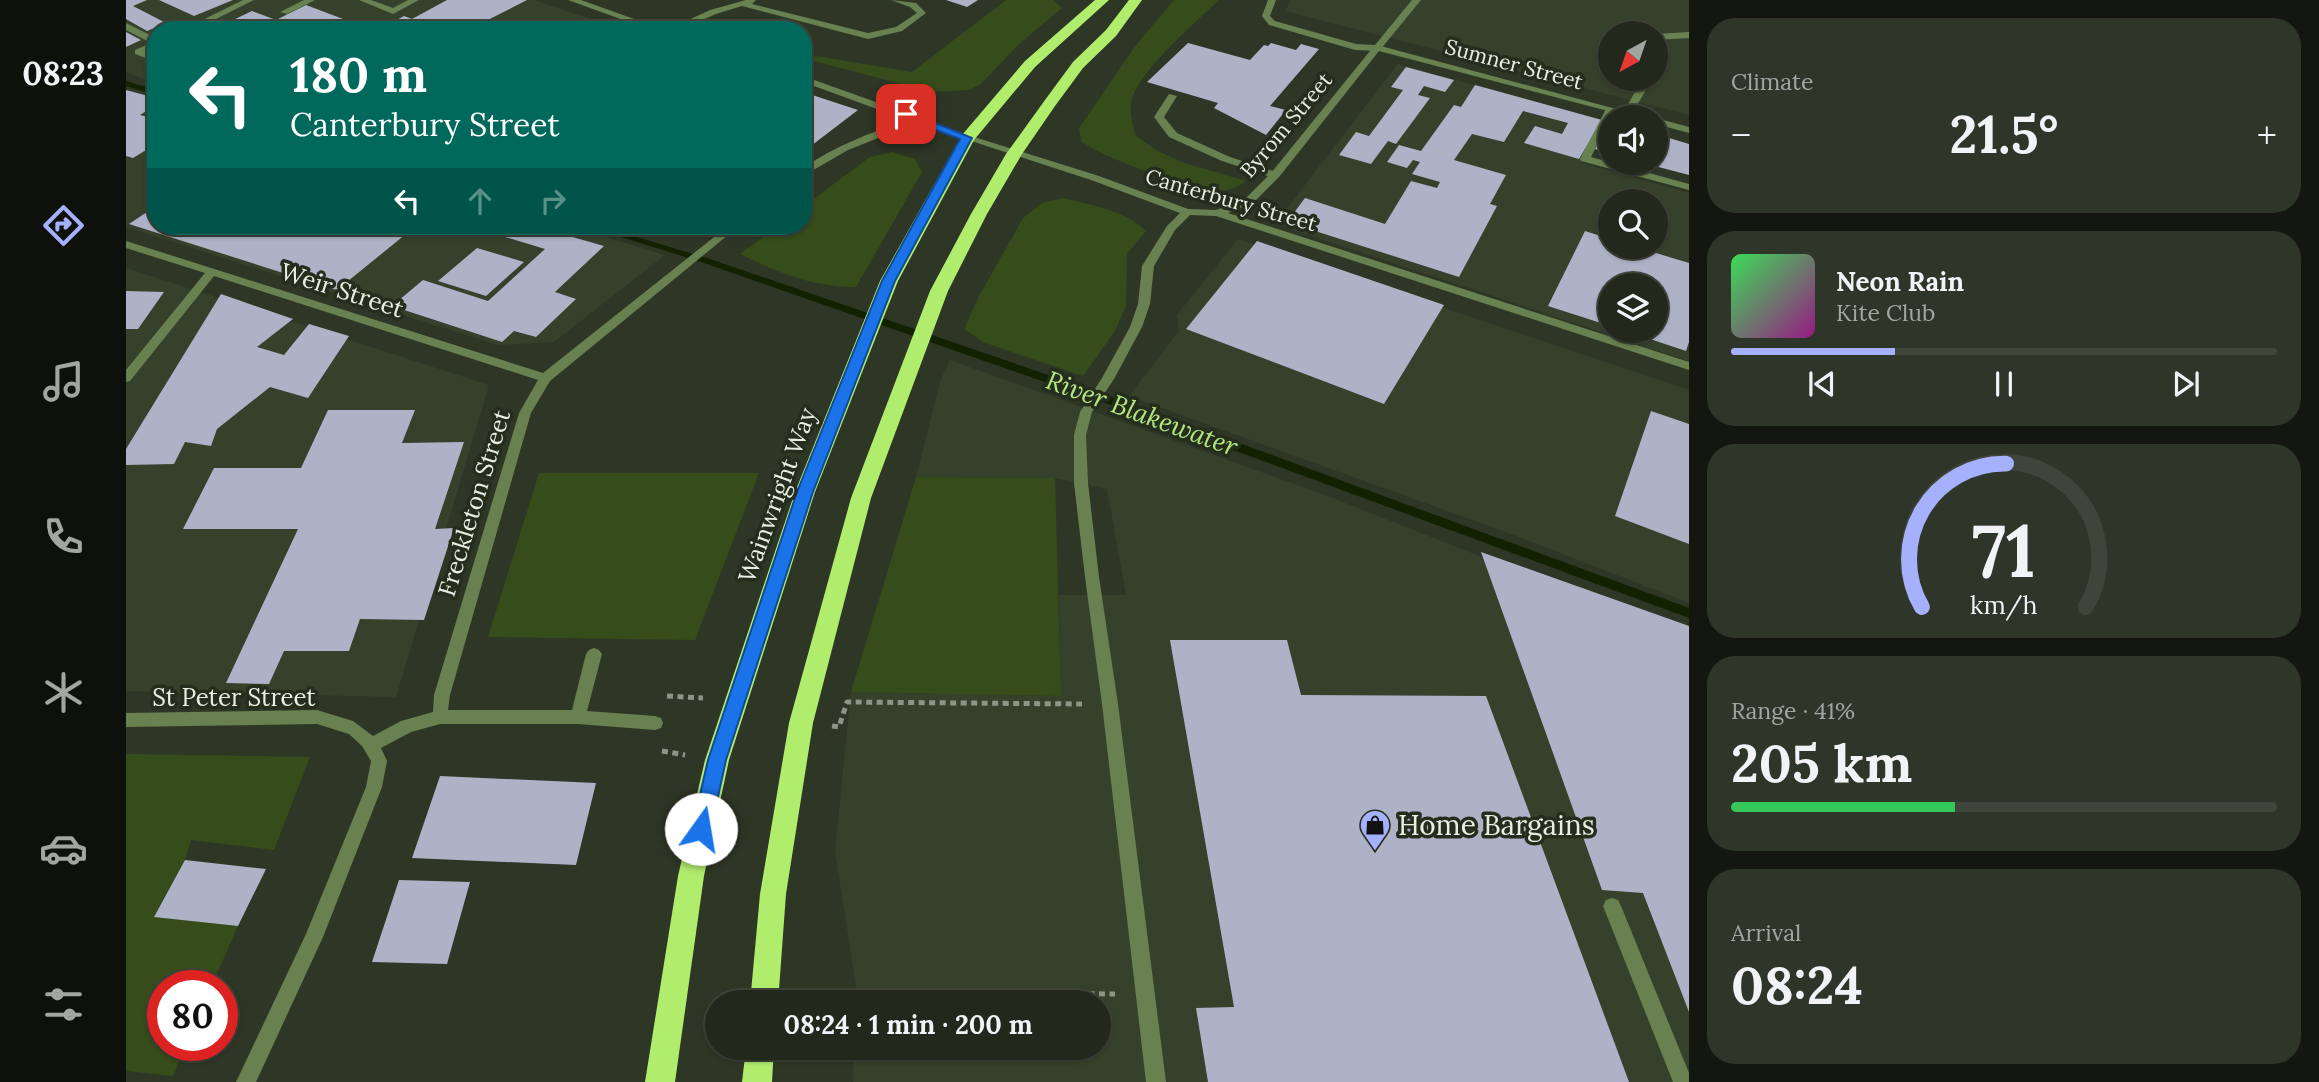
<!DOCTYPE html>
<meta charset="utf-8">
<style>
:root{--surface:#22291c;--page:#2e3529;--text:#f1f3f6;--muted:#a2a6a3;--line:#3f453b;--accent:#a5b1fc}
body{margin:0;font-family:Lora,serif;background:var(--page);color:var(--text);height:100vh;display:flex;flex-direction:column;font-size:26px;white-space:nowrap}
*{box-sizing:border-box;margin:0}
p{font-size:23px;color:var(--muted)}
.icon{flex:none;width:38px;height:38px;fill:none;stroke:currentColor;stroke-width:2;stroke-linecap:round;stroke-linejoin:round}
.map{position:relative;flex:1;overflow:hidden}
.side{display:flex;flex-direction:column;gap:18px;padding:18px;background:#13170f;width:630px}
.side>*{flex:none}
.hud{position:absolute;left:21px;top:21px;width:665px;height:214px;border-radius:28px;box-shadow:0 2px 5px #0004,0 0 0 2px var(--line);background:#00695c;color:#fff;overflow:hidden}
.needle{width:46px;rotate:220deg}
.buttons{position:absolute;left:1472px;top:21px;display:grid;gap:14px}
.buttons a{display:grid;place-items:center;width:70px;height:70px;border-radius:50%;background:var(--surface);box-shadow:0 2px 5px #0004,0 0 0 2px var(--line);font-size:35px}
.speed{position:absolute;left:21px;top:970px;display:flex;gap:14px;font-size:35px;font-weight:700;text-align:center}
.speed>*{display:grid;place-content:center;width:91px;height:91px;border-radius:50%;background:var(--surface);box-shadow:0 2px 5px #0004,0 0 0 2px var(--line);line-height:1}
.speed .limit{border:10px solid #d22;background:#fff;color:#111}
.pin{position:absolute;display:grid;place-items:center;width:60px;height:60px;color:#fff;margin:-30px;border-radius:14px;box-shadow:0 4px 10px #0006}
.me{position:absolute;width:77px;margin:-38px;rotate:13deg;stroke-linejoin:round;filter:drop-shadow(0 0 5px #0008)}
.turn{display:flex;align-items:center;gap:24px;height:147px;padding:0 28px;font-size:32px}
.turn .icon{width:91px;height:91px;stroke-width:2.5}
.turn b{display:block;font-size:49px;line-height:60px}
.lanes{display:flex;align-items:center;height:66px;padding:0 28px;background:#0003;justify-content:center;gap:35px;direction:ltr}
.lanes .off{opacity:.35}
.big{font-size:52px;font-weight:700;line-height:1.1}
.side .card{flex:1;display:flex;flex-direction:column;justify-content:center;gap:10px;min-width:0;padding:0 24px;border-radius:28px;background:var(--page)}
.side .dial{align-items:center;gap:0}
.dial svg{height:182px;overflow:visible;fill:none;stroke:var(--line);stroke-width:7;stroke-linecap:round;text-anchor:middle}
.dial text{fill:var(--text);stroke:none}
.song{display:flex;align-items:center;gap:21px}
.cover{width:84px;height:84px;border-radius:10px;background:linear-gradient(135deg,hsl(130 70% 55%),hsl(310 70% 35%))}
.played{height:7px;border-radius:4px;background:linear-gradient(90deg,var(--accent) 30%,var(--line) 30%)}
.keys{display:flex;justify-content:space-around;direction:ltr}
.heat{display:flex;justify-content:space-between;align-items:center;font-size:38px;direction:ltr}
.charge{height:10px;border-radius:5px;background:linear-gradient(90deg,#34c759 41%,var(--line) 0)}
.trip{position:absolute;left:579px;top:990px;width:406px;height:70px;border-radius:35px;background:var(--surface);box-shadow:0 2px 5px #0004,0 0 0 2px var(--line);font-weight:700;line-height:70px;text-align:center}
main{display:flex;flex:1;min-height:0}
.tabs{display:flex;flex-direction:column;width:126px;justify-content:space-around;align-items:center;background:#0e100b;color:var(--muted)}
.tabs .icon{width:49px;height:49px}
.tabs .active{color:var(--accent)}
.tabs b{font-size:32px;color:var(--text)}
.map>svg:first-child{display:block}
.built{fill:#36412b;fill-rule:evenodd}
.green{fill:#364c1a}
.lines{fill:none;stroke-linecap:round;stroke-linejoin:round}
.stream{fill:#122200;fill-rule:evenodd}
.building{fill:#aeb2c7}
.path{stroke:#8d9587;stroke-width:5;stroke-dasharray:6 4.5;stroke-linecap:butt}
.lane{fill:#698150;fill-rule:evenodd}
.street{fill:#698150;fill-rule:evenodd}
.highway{fill:#b1ed6d;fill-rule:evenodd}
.route{fill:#1a73e8;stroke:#114b97;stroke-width:2}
.labels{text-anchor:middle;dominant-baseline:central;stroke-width:7;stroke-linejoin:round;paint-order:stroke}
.far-street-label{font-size:21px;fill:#e8eee4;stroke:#252d1d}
.street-label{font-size:24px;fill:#e8eee4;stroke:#252d1d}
.water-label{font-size:26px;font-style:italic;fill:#b4e680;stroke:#252d1d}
.near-poi-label{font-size:28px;fill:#e8eee4;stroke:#252d1d;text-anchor:start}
</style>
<main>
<nav class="tabs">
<b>08:23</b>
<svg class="icon active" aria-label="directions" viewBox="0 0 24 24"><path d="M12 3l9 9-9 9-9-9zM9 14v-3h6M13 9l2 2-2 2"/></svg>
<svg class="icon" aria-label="music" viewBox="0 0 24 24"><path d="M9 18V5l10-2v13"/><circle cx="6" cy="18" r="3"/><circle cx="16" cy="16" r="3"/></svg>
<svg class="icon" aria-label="phone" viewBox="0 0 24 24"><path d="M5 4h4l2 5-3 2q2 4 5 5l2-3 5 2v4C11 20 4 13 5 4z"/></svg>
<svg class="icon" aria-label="climate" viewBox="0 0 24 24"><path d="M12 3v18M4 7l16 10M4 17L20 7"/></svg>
<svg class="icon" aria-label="car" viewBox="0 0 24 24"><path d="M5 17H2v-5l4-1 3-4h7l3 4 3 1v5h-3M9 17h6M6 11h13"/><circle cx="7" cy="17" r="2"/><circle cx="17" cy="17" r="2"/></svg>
<svg class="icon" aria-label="filters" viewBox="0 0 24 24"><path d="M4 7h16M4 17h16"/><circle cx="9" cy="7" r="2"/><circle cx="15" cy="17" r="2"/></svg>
</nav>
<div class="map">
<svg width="1563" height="1082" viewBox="0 0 1563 1082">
<rect width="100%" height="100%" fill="#2e3726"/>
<path class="built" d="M0 0H408L497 30H30V84L0 72Z
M1165 0H1563V115L1159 11ZM1484 33H1530V79H1484Z
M1272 64 1476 120 1456 163 1563 193V361L1149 224ZM1484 201H1530V247H1484ZM1484 285H1530V331H1484Z
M0 90 30 99V226H443L539 255 428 342 372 345 0 227Z
M1112 239 1563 390V603L1388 535 1003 396 1053 331 1051 315Z
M0 268 363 385 270 697 0 691Z
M824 360 1199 495 1563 639V1082H727L728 1048H973V1003H730V986L709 852 725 692 934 696 933 595H1000L981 489 929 478 790 477 815 379Z"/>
<path class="green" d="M880 0H927L936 8 892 45 855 84 843 90 805 92 677 58V54L786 72Z
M1048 0H1093C1068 24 1018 66 1006 98 1002 110 1007 125 1010 136L1030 150 1058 163 1120 181C1113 186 1108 189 1100 190 1071 193 979 159 955 141L953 128 1010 45Z
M766 152 789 159 796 172 730 287C690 288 649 272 614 254L652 226H677V207L744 157Z
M937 198C965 205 999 210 1020 231L1001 254 1000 306 989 331 957 376 857 342 838 329 852 298 897 218 916 203Z
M413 473H633L569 640 362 637Z
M790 477 929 478 935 696 725 692Z
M0 754 184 757 148 850 65 840 59 860 28 916 112 926 86 985H37V1045H60L47 1076 0 1071Z"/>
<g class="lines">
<path class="stream" d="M0 81 30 90V95L0 86Z
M460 226H474L581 258 1004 403 1563 608V618L996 409 575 262Z"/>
</g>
<path class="building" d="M0 0H21L7 6 40 23 21 31 0 19Z
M33 0H107L68 16Z
M321 0H401L342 30H252L278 16 286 19Z
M820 0H852L841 7Z
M180 5 241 28 176 30 152 21 133 30H86L126 11 150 20Z
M0 32 15 40 0 47Z
M1062 43 1124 60 1138 45 1142 46 1145 43 1170 50 1175 44 1193 49 1144 106 1160 110 1140 135 1088 108 1092 103 1021 82Z
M1280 67 1328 80 1319 92 1298 86 1292 95 1304 98 1270 144 1262 141 1245 164 1213 155 1230 132 1243 136 1277 90 1265 87Z
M1349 85 1476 120 1453 159 1398 143 1409 126 1436 134 1442 123 1397 111 1378 142 1346 134 1328 160 1380 175 1364 204 1371 206 1333 277 1161 222 1179 198 1259 224 1285 181 1311 188 1314 182 1286 174 1294 162 1287 160 1281 168 1261 162 1273 145 1295 151 1328 105 1335 107Z
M0 90 30 98V105L14 115 30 119V144L7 158 0 156Z
M677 92 732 110 677 152Z
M1484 119V153L1469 149Z
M1530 134 1563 144V175L1521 164 1530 163Z
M30 206V226H105L97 231 108 235 121 226H253L280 234 211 290 3 224Z
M343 226H445L436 234 478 246 429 292 450 299 410 337 388 331 376 342 266 306 297 280 362 301 419 249Z
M1459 231 1484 239V247H1510L1563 263V342L1560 351 1500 331H1530V285H1484V326L1422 306Z
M1131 241 1318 305 1258 404 1060 329Z
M351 248 398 262 360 296 312 281Z
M0 291 38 292 12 329H0Z
M95 294 167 319 131 347 158 355 183 324 223 336 182 398 144 387 91 429 85 446 59 442 48 464 0 465V449Z
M202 410H289L276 443 338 442 309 529 328 528 298 620 234 619 223 651H158L143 684 100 683 172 529H57L88 468H175Z
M1525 411 1563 424V544L1489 516Z
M1355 552 1563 626V1012L1517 893 1476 890Z
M1044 640H1161L1175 695 1360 696 1503 1082H1082L1070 1008 1108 1007Z
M314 776 470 783 450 865 286 858Z
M59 860 140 869 112 926 28 917Z
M273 880 344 882 321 964 246 962Z"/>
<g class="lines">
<path class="path" d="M541 696 577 698
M706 726 713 727 721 702 956 704
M536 751 559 755
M721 991 989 994"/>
<path class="lane" d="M117 0H128L68 30H56Z
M178 0H189L161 14 154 12Z
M233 0H245L267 8 282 0H293L267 14Z
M620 0H630L626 4 742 33 770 27 791 13 784 7 765 0 790 3 800 13 776 31 742 39 616 6 590 14 553 30H541L584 10Z
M1142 0H1150L1144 16 1149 21 1230 44 1249 45 1286 0H1295L1254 50 1251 51 1229 50 1143 25 1136 16Z
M0 23 30 38V47L20 52 30 56V62L9 54V50L25 43 0 30Z
M1563 32V38L1530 40V34Z
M1512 79H1522V86L1505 116H1499L1497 114 1512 86Z
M1043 94 1051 96 1038 117 1051 133 1104 157 1153 173V177H1145L1096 161 1043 137 1028 117Z
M1481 107 1489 109 1465 157 1563 184V190L1455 161 1454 159Z
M1486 898 1492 900 1495 906 1563 1073V1082H1547L1477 906 1480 900Z"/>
<path class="street" d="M442 0H455L539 30H525Z
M1251 45 1520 117H1505L1253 51 1153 177 1126 204 1102 213 1563 362V370L1090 216 1064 215 1049 230 1028 266 1024 304 1016 327 988 379 966 412 960 435 962 483 973 577 992 704 1040 1082H1020L976 704 959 577 948 483V435L954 412 976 378 1004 327 1012 304 1016 266 1041 226 1054 213 965 180 790 123 722 150 677 176V168C709 146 744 133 781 120L677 82V76L845 136 973 176 1062 209 1090 210 1118 200 1145 173 1248 46Z
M1530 118 1563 127V133L1530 124Z
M602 226H613L424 381 405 413 324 695 322 710H446L460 654 463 650 468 648 473 650 476 654 461 711 529 716 535 718 537 723 535 728 529 730 452 724H314L285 732 255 748 261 761 256 787 197 937 130 1082H110L180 934 240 787 245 761 236 746 223 734 191 724 0 727V713L191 710 227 721 247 736 275 721 307 712 308 695 393 413 412 380 88 276 4 381 0 382V370L79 273 0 248V241L417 373Z"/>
<path class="highway" d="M969 0H983L909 67 848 140 772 281 689 492 603 760 578 876 549 1082H519L552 876 579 760 669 492 754 281 836 135 899 61Z
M1003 0H1016L990 36 957 68 929 106 896 154 861 214 822 291 745 498 687 723 660 894 652 1003H624L634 894 663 723 725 498 804 291 845 214 880 154 919 100 947 62 980 30Z
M620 1048H648L646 1082H616Z"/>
</g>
<path class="route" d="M780 111 846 138 769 281 687 492 600 760 585 829 582 835 575 838 569 835 566 829 582 760 671 492 756 281 834 139 776 117 774 114Z"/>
<defs>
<g id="shop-pin" transform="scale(1.575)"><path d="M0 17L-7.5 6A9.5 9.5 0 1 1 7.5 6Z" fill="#a5b1fc" stroke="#252d1d"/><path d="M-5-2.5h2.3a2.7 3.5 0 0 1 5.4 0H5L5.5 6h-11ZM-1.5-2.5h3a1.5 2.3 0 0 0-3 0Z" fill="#111"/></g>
</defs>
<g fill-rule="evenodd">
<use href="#shop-pin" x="1249" y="825"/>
</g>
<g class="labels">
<g class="far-street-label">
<text transform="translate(1388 64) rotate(15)">Sumner Street</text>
<text transform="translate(1160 125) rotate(-50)">Byrom Street</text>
<text transform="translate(1105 200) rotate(16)">Canterbury Street</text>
</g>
<g class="street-label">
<text transform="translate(216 290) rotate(18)">Weir Street</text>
<text transform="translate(651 495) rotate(-70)">Wainwright Way</text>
<text transform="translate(348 503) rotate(-73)">Freckleton Street</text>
<text x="108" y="697">St Peter Street</text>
</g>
<g class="water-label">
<text transform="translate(1016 413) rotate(20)">River Blakewater</text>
</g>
<g class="near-poi-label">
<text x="1272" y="825">Home Bargains</text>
</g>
</g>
</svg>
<div class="buttons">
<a><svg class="needle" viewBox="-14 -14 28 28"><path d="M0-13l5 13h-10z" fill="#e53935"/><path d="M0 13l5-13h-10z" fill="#a2a6a3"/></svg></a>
<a><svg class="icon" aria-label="sound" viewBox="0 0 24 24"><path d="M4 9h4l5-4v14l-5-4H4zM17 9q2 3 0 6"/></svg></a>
<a><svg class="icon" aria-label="search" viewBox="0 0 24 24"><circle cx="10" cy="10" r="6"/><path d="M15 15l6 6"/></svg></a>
<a><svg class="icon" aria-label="layers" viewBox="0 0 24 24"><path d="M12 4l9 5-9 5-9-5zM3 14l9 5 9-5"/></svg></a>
</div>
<div class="speed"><div class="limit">80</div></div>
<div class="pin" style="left:780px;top:114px;background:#d93025"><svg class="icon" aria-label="arrive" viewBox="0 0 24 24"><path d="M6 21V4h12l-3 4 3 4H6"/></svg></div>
<svg class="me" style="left:575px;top:829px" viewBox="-20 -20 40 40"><circle r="19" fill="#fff"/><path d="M0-13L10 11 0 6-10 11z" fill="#1a73e8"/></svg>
<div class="trip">08:24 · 1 min · 200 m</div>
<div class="hud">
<div class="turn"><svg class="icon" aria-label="left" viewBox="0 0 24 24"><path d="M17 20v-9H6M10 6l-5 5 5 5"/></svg><div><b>180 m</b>Canterbury Street</div></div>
<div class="lanes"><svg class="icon" aria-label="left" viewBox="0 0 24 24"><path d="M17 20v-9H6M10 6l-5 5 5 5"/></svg><svg class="icon off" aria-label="ahead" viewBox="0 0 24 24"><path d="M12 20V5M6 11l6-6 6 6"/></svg><svg class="icon off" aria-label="right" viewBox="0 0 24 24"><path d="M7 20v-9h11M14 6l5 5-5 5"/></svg></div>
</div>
</div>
<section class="side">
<div class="card"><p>Climate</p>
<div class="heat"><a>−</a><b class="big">21.5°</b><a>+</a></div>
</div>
<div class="card">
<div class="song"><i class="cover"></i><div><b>Neon Rain</b><p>Kite Club</p></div></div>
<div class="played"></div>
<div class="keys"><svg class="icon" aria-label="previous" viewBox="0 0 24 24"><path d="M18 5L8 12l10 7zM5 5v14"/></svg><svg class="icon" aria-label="pause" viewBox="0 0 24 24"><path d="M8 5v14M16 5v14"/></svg><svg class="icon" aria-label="next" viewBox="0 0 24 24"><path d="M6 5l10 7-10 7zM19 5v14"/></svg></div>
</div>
<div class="card dial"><svg viewBox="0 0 100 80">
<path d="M14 69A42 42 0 1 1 86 69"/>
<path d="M14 69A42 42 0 0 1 51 6" stroke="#a5b1fc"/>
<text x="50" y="56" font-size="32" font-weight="700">71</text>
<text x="50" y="72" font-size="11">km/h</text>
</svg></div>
<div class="card"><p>Range · 41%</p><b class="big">205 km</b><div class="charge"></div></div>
<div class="card"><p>Arrival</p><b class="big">08:24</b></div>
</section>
</main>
